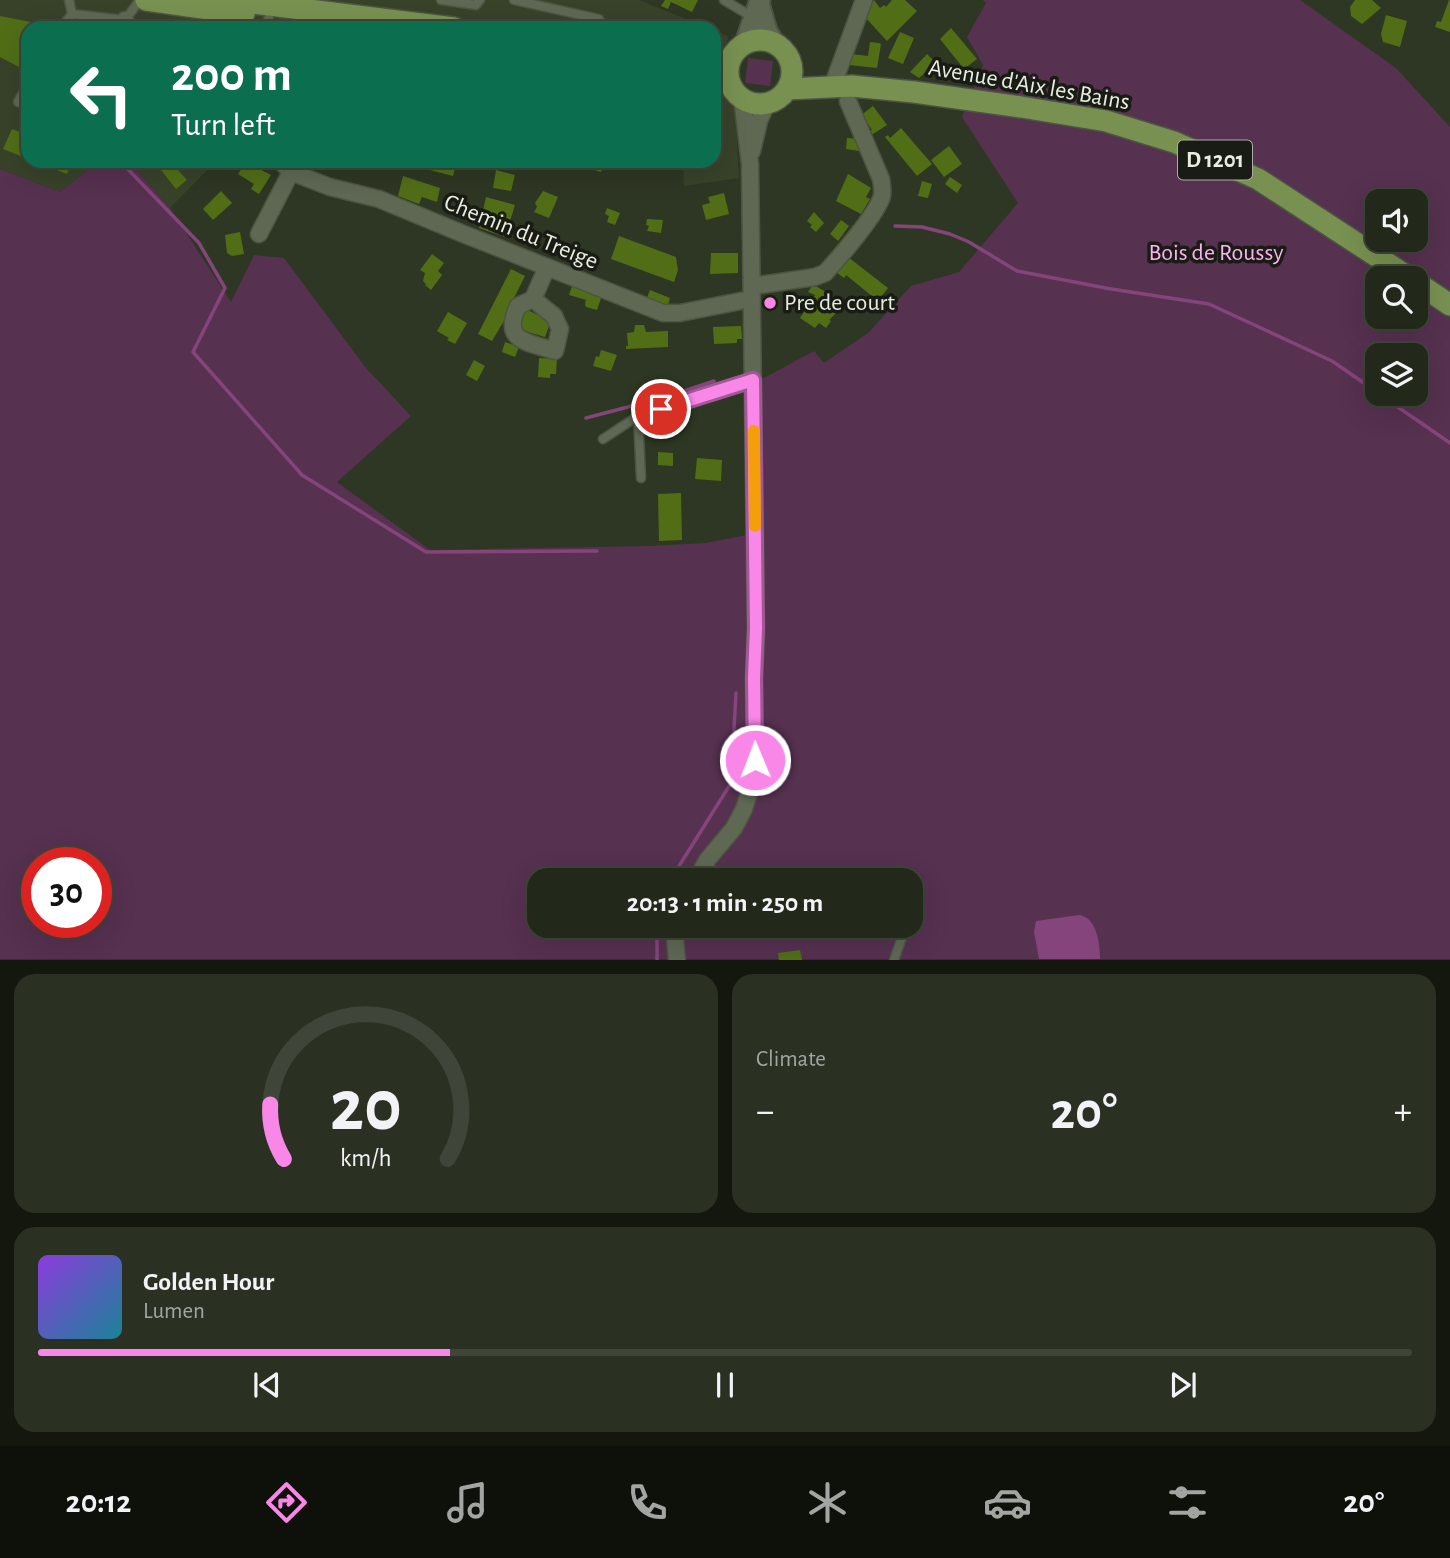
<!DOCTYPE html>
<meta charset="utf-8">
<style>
:root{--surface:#22291a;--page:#2a3123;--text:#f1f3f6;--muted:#a2a6a2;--line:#3f4539;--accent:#f987e8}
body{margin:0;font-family:"Alegreya Sans",sans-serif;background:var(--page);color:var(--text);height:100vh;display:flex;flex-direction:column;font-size:26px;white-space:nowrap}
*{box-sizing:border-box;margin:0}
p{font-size:23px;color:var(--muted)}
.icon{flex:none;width:38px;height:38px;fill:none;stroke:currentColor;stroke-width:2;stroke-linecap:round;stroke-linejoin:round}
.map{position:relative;height:960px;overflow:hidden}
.details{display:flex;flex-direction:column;gap:14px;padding:14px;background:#13170e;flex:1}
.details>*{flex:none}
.top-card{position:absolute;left:21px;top:21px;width:700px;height:147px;border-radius:21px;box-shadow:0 7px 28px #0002,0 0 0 2px var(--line);background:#0b6e4f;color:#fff;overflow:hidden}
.fabs{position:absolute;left:1365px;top:189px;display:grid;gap:14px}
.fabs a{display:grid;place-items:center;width:63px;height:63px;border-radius:14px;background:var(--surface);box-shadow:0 7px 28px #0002,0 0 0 2px var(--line);font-size:35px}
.speed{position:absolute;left:21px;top:847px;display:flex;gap:14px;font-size:35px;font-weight:700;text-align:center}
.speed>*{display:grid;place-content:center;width:91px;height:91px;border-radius:50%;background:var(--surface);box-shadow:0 7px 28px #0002,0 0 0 2px var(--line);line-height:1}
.speed .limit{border:10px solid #d22;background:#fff;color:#111}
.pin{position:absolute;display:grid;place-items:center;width:60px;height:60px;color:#fff;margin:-30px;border:4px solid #fff;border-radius:50%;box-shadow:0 2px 7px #0007}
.me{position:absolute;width:77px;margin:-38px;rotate:359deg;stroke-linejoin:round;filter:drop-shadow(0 0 5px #0008)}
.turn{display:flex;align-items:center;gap:24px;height:147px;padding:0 35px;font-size:32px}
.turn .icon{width:91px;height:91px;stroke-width:2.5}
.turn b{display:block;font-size:49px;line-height:60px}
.big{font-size:52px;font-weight:700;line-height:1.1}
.details .tile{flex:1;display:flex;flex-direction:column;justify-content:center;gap:10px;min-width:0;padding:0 24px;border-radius:21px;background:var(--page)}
.details .dial{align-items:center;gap:0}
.dial svg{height:182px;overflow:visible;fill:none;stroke:var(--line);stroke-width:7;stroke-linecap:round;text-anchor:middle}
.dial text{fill:var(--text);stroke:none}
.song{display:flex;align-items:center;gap:21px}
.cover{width:84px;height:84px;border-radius:10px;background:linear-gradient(135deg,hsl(270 70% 55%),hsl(190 70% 35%))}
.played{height:7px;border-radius:4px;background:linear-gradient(90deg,var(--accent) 30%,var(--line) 30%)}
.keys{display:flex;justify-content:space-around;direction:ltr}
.heat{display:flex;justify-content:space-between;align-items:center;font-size:38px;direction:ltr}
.details .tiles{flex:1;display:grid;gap:14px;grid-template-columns:1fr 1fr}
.tile:last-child{grid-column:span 2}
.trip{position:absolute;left:527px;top:868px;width:396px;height:70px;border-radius:21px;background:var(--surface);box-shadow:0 7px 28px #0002,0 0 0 2px var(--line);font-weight:700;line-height:70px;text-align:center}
.tab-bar{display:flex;height:112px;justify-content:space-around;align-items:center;background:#0e100a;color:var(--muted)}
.tab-bar .icon{width:49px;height:49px}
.tab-bar .on{color:var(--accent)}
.tab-bar b{font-size:32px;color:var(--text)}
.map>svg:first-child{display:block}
.built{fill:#384229}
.green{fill:#563150;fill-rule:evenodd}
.water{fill:#85447c}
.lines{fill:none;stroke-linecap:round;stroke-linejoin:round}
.stream{stroke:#85447c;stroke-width:3.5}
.building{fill:#516e17}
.service-casing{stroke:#4d5443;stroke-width:11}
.minor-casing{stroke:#4d5443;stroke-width:19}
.tertiary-casing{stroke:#4d5443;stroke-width:23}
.primary-casing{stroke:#4d5443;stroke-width:24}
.service{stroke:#5e6853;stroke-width:8}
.minor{stroke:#5e6853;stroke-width:16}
.tertiary{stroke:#5e6853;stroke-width:19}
.primary{stroke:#789151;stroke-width:21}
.route-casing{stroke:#a25897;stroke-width:18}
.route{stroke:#f987e8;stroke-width:12}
.slow{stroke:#f59e0b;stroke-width:12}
.poi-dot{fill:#f987e8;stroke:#191c14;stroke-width:2.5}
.labels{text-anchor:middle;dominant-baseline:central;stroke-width:7;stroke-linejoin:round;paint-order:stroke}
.shield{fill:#191c14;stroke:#a9aea4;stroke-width:2}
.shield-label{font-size:23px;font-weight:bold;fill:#e7ede1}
.street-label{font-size:24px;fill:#e7ede1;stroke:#191c14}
.park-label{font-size:24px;fill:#feb2f1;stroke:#191c14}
.poi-label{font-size:24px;fill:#e7ede1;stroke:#191c14;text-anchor:start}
</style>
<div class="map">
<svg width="1450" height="960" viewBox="0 0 1450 960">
<rect width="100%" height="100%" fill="#2e3723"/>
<path class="built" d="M0 0H639L708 28H28V161H99L60 192 0 169Z
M714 30 728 36 722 86 735 108 739 178 684 186 683 161H714Z
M129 161H216L170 208Z"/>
<path class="green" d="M983 0H1300L1396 68 1450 127V959H0V169L60 192 99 161H129L170 208 231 302 254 255 284 258 366 368 411 416 337 482 430 550 649 546 705 543 763 532 760 380 814 351 824 363 868 333 911 286 959 272 1018 203 962 117 983 65 967 37 986 3ZM1377 201H1416V240H1377ZM1377 278H1416V317H1377ZM1377 355H1416V394H1377ZM37 863H96V922H37ZM539 880H910V926H539Z
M748 58 773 61 770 86 745 83Z"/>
<path class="water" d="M1079 915C1097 917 1100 945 1100 959H1039L1034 932 1036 921Z"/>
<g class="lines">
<path class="stream" d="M120 161 199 243 225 288 193 352 302 475 426 552 597 551
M895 226 922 227 950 234 969 242 1017 271 1111 289 1209 304 1332 361 1377 392
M1379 394 1450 443
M586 418 666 397 714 381
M672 880 674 874 733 780 737 757 734 729 736 693
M657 926V960"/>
</g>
<path class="building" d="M665 0H698L692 12 671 2 668 9 661 6Z
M874 0 880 8 884 5 886 7 892 0H905L917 11 887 41 865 17Z
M1355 0H1372L1381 8 1362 24 1351 16 1350 7Z
M1449 0H1450V32L1435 27 1437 21 1441 22Z
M1386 15 1407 21 1400 47 1383 42 1381 34Z
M0 16 41 24 39 28H28V50L19 67 0 57Z
M951 28 977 59 964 69 940 39Z
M900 32 914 38 903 64 888 58Z
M870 42 879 43 881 44 877 68 849 65 851 54 868 56Z
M927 54 936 63 919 78 910 72Z
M873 106 887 125 873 134 870 131 872 130 864 118 862 119 860 116Z
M901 128 932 164 917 176 885 137 888 135 890 138Z
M12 129 28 135V159L3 149Z
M847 138 860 139 859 151 846 149Z
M949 146 962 164 944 177 931 160Z
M33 161H72L67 174Z
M151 161H170L187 180 176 189 157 165 155 166Z
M412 161H457L453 176 411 165Z
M591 161H605L601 172 588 168Z
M246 162 271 175 259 194 251 189 254 184 238 174Z
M496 170 515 175 511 191 493 188Z
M848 174 871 188 866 197 870 199 861 214 836 201Z
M403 176 440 188 437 202 422 197 419 204 398 196Z
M950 177 962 185 957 193 945 184Z
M922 181 932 184 928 198 918 196Z
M221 191 232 203 213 220 203 209Z
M543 191 558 197 549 218 534 212 537 207 535 203Z
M724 193 729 214 706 220 702 205 710 203 708 197Z
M486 197 515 205 505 237 479 228Z
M607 208 620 213 615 225 607 222 609 216 605 214Z
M814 212 824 223 816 232 810 227 812 225 807 221Z
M647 219 663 220 661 233 647 231 649 226 646 225Z
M841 220 849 226 838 241 830 234Z
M240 232 244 254 232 256 227 253 225 235Z
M619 236 676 257 678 270 674 282 611 259Z
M711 253H738V273L710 274Z
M432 254 444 263 438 271 442 275 431 290 425 285 426 284 423 281 425 273 420 270Z
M848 257 888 288 878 301 846 275 844 278 836 272Z
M511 269 525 276 508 310 510 311 492 341 478 334Z
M574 280 591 286 589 293 601 298 597 310 586 307 585 304 586 300 569 295Z
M814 285 836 298 831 305 839 310 829 320 831 321 826 328 819 323 815 328 800 318 815 295 808 292 812 286Z
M650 290 670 298 668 305 647 298Z
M521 307 551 321 545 337 528 332 513 324Z
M448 312 467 323 455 344 447 340 449 338 437 331Z
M635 325H644L646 332 668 331V347L626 349V346H628L627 333 634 332Z
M741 326 742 339H737V343L714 344 713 327Z
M505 342 519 347 515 357 502 352Z
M601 350 617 355 611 371 593 366 596 356 599 357Z
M539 358 557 359 556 374H550V378L538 377Z
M474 360 485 366 477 381 466 375Z
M658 452 673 453V466L658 465Z
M697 458 722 460 721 481 695 479Z
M681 493 682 540 659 541 658 494Z
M800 950 802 960H779L778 953Z"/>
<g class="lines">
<g class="service-casing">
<path id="service" d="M69 0 72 14 125 20 140 0
M441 0 476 5 480 0
M514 0 599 19 603 28
M724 0 754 18
M61 28 72 14
M264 28 269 17
M28 84 18 102 28 106
M603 439 638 416
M641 478 638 416 753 380
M910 913 912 909
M894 960 906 926"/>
</g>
<g class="minor-casing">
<path id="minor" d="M125 20 127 28
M835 79 864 0
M752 151 759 121 767 103
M281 161 291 172 330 187 379 199 461 233 663 313H680L751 299
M259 234 291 172
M752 286 815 277 825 273C839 258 877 214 882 196 883 190 882 185 881 179L848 101
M533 299 554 316 560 329 555 351C528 342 501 342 518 306L533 299 547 267
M696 880 708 859 734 828 744 809 752 783 755 760 754 678 756 628 750 164 742 98
M677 960 675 939 679 926"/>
</g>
<g class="tertiary-casing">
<path id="tertiary" d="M759 3 767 31 775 44
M745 43 760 0"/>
</g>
<g class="primary-casing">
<path id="primary" d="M146 0 244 14
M229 0 454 28
M728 72a32 32 0 1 1 64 0a32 32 0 1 1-64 0Z
M787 89 852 86 914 92 1021 107 1106 121 1174 142 1258 179 1410 278
M1416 282 1450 305"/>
</g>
<use href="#service" class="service"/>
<use href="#minor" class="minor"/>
<use href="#tertiary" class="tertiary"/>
<use href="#primary" class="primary"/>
</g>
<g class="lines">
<g class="route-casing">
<path id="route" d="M661 409 753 380 756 628 754 678 755 760"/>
</g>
<use href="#route" class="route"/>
<path class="slow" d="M754 431 755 526"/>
</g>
<circle class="poi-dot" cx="770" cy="303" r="7"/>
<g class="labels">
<rect class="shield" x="1178" y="140.5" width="74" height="39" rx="5"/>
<g class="shield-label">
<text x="1215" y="160">D 1201</text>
</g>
<g class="street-label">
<text transform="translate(1029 85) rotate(10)">Avenue d'Aix les Bains</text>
<text transform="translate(521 232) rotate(22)">Chemin du Treige</text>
</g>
<g class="park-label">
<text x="1216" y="253">Bois de Roussy</text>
</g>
<g class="poi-label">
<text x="784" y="303">Pre de court</text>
</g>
</g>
</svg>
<div class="fabs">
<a><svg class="icon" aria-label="sound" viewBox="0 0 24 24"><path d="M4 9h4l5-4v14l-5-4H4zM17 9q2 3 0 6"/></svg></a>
<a><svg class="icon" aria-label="search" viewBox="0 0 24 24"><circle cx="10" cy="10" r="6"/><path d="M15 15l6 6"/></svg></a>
<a><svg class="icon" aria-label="layers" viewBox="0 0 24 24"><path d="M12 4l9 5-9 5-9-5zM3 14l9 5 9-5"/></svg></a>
</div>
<div class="speed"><div class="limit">30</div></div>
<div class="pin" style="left:661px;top:409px;background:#d93025"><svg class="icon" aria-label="arrive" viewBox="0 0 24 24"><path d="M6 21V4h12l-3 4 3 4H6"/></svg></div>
<svg class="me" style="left:755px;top:760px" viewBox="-20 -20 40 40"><circle r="17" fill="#f987e8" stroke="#fff" stroke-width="3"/><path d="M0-11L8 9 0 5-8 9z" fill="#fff"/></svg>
<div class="trip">20:13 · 1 min · 250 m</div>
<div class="top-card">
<div class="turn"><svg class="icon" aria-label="left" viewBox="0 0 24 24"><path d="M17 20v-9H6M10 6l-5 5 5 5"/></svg><div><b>200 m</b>Turn left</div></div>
</div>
</div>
<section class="details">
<div class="tiles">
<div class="tile dial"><svg viewBox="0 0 100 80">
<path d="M14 69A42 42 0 1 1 86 69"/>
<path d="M14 69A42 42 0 0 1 8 45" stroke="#f987e8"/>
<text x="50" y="56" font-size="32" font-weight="700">20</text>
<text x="50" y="72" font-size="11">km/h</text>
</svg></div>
<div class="tile"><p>Climate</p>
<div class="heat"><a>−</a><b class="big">20°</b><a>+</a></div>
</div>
<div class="tile">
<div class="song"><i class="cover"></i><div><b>Golden Hour</b><p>Lumen</p></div></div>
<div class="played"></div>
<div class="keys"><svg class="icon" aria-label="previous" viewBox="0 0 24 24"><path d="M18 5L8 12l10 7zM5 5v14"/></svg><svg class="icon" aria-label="pause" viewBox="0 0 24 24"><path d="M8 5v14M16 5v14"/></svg><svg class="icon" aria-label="next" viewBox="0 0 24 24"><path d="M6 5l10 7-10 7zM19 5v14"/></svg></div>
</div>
</div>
</section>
<nav class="tab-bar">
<b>20:12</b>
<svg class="icon on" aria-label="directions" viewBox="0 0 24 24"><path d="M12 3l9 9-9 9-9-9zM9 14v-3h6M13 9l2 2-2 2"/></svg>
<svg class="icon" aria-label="music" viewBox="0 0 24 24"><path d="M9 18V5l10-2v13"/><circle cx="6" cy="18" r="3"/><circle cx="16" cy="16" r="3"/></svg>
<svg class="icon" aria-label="phone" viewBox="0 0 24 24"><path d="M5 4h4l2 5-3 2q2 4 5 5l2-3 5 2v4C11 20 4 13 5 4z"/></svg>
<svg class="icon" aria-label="climate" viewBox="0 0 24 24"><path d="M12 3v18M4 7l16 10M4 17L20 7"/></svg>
<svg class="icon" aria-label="car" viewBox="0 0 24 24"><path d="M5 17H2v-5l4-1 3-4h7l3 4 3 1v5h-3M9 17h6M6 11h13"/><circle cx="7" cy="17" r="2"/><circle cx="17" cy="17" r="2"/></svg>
<svg class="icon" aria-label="filters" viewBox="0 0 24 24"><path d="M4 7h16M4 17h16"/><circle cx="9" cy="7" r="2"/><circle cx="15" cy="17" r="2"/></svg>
<b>20°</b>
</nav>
